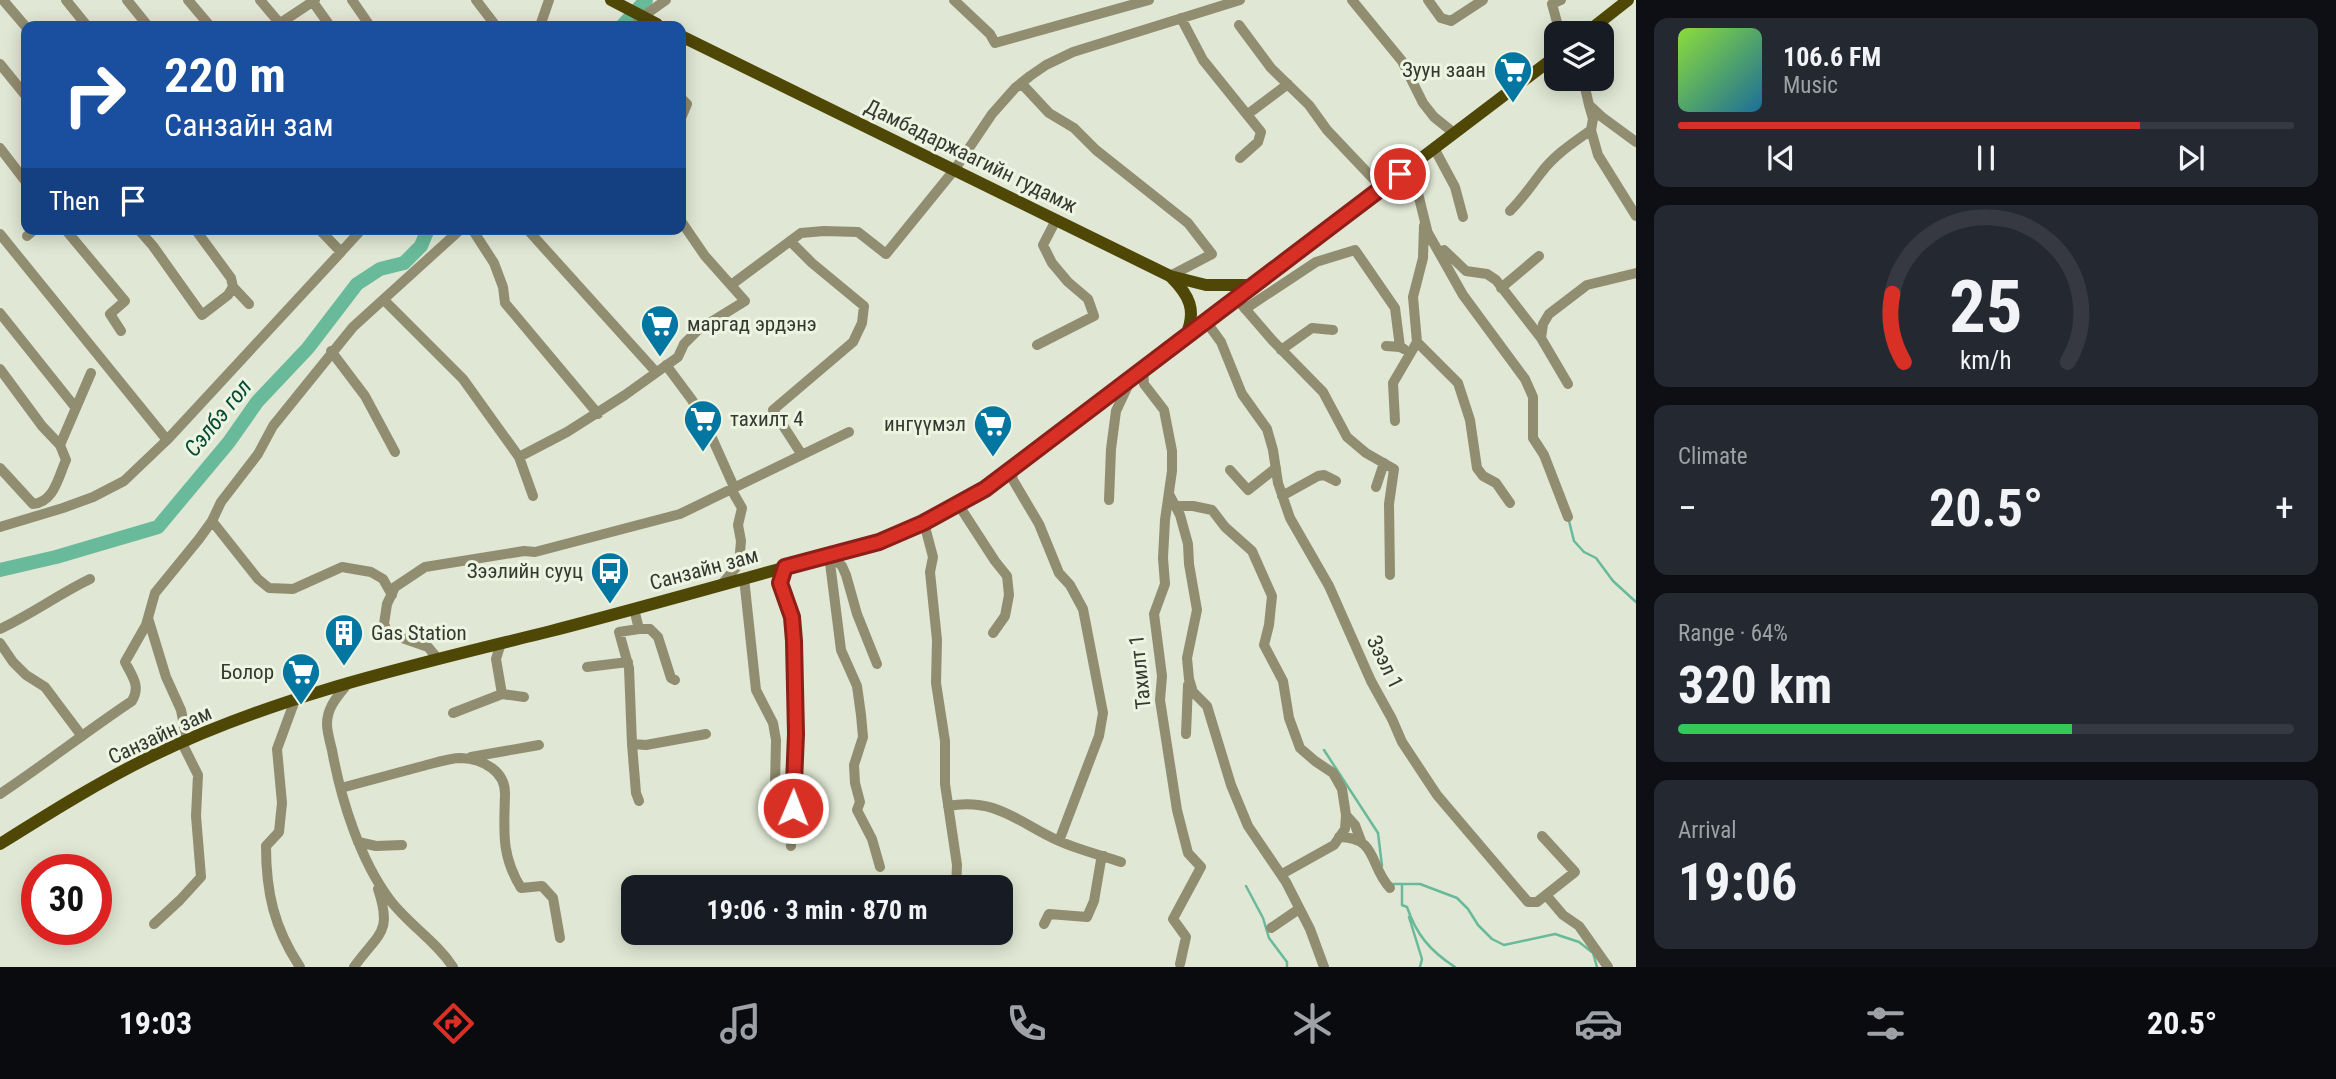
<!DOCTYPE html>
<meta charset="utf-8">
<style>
:root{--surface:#171b24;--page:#242831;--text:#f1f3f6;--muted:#9ea1a6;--line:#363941;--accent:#d93025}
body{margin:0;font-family:"Roboto Condensed",sans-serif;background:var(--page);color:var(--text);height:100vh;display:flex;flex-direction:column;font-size:26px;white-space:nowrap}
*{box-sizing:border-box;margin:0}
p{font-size:23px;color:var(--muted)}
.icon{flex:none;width:38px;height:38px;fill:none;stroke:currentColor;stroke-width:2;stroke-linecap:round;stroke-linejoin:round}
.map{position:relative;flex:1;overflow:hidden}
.sheet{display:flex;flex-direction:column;gap:18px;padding:18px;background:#0d0f14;width:700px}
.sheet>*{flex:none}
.top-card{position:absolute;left:21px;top:21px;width:665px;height:214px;border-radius:14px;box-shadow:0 4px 18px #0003;background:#1a4fa0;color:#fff;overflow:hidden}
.fabs{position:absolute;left:1544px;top:21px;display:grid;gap:14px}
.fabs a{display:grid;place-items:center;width:70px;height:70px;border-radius:14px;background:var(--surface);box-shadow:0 4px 18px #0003;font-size:35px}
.speed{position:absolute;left:21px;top:854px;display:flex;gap:14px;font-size:35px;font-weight:700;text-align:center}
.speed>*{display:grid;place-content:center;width:91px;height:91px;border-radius:50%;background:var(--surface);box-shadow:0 4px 18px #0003;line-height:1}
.speed .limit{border:10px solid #d22;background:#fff;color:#111}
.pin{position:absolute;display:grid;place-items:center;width:60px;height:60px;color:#fff;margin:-30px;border:4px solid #fff;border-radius:50%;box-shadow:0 2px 7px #0007}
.me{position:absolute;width:77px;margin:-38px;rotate:1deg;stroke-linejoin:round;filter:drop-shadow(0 0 5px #0008)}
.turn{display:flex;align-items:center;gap:24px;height:147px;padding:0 28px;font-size:32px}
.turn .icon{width:91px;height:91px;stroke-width:2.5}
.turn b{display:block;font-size:49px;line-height:60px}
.then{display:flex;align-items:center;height:66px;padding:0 28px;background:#0003;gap:14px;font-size:26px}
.big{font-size:52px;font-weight:700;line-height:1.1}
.sheet .widget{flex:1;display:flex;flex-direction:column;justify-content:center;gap:10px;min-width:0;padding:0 24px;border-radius:14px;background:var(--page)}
.sheet .dial{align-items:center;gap:0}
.dial svg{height:182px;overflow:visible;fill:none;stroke:var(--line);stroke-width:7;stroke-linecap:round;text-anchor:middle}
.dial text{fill:var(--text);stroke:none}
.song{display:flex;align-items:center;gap:21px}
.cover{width:84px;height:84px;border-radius:10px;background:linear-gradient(135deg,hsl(90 70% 55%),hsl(200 70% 35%))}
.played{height:7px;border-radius:4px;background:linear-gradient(90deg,var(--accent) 75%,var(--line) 75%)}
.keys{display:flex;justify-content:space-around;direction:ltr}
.heat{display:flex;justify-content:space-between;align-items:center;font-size:38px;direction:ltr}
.charge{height:10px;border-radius:5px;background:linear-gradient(90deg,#34c759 64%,var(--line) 0)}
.trip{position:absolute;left:621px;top:875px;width:392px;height:70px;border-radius:14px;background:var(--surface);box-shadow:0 4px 18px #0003;font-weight:700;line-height:70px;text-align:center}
.menu{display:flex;height:112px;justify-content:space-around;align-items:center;background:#090b0e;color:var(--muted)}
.menu .icon{width:49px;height:49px}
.menu .current{color:var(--accent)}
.menu b{font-size:32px;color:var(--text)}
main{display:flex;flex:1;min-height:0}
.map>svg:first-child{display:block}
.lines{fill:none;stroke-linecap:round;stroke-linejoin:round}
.stream{stroke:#69ba9b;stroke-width:2.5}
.river{stroke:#69ba9b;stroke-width:14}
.minor{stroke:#918d70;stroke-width:10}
.major{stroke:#4f4705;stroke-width:12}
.major-bridge{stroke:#4f4705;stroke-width:12}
.route-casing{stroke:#8d1f18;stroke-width:18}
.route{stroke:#d93025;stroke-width:12}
.labels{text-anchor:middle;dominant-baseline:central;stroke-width:6;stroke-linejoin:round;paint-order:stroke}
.poi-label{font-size:21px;fill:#363931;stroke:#edf4e1;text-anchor:end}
.street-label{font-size:21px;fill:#363931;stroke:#edf4e1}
.water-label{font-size:23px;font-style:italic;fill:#024a35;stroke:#edf4e1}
</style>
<main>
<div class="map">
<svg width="1636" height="967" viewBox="0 0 1636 967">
<rect width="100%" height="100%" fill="#e0e7d4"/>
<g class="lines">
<path class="stream" d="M1569 521 1574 541 1584 552 1596 558 1613 581 1636 602
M1324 750 1378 833 1382 866
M1393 884H1420L1457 898 1468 909 1478 925 1492 939 1504 945 1555 934 1579 942 1593 953 1597 967
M1402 885V905L1407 907C1416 934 1430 951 1455 967
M1246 886 1263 918 1269 938 1287 962V967
M1409 917 1422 959 1420 967"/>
<path class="river" d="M622 26 646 0
M0 570 56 557 158 527 229 442 257 402 308 348 357 284 380 269 404 263 421 246 428 229"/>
<path class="minor" d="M3 0 26 27
M66 0 87 26
M127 0 148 26
M188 0 210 26
M260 0 282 26
M352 0 370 26
M476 0 496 26
M954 0 990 34 995 43 1149 0
M1352 0 1402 61 1423 103 1434 117 1454 133
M1428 0 1441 18 1451 21 1483 0
M313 2 330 26
M1181 18 1203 60 1261 132 1258 142 1240 158
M1239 25 1271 68 1309 105 1327 130 1381 187
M276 26 315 0
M540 26 549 0
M638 26V20L666 0
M1560 33 1552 4 1561 0
M0 64 26 96
M1583 79 1589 105 1602 117 1636 142
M1021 83 1049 113 1074 128 1096 150 1188 223 1212 254 1170 276
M681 98 687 104 681 118
M1248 114 1288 84
M1591 130 1598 155 1636 216
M0 148 26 182
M1434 148 1455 187 1463 217
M1411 165 1427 230
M1510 211C1523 198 1530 187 1541 173 1554 155 1573 143 1591 130L1593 119 1589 105
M1424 226 1463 295 1525 379 1533 397V438L1544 455 1568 517
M1424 226 1423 258 1413 297 1417 342 1458 383 1470 420 1477 468 1483 476 1496 483 1510 503
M65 229 125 301 110 314 121 331
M138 229 153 246 202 315 228 295 233 287
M195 229 231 278 233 287 249 304
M319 229 341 252 362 229
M472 229 494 263 503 287 505 303 598 414
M527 229 656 372
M0 234 167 440
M27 236 35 229
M790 241 812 263 864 306 862 323 853 342 773 410 802 455
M1444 250 1466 271 1487 274 1496 280 1541 338 1568 384
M731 285 801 233 824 231 858 232 886 254 955 169 992 114 1015 88 1030 76 1046 65 1073 52 1240 0
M1501 288 1539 256
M1235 297 1273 341 1323 392 1347 437 1366 453 1394 469 1389 504 1390 575
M384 300 463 379 519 457 567 432 625 395 678 357 684 344 698 330 745 301 705 256 681 221
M1245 309 1316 262 1355 250 1395 308 1400 347
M0 313 75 407
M1205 320 1221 342 1242 394 1267 429 1273 450 1278 483 1290 518 1329 586 1371 681 1392 719 1402 742 1437 795 1528 902H1537L1575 872 1542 836
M1541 338 1543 324 1549 314 1587 285 1636 273
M1037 345 1094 316 1088 299 1068 282 1052 263 1043 245 1056 220
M1386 346 1400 347 1404 349
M1281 350 1312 328 1333 330
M331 351 365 396 395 452
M666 365 692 400 708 429 734 487
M0 369 42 426 60 445
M1143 369 1144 384 1164 410 1172 451V471L1165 520 1163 558 1165 584 1154 614 1162 676 1160 700 1177 810 1188 853 1201 867 1173 919 1186 937 1180 964
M1395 421 1393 383 1417 342
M519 457 533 496
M0 468 33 504C54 502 58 478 66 460L60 445 91 373
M1011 470 1013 480 1039 524 1059 573 1070 585 1083 609 1103 713 1099 736 1059 841
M1230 470 1248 490 1276 468
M1376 487 1384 463
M1169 494 1180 515 1188 544 1189 564 1197 610 1187 658 1189 679 1193 692 1207 706 1231 785 1248 826 1286 882 1310 929 1324 967
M1282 496 1318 476 1324 475 1336 481
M1109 500 1111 449 1116 411 1132 377
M958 504 995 561 1007 576 1009 595 1005 616 993 633
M1175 506H1193L1212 510 1225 527 1252 551 1272 596 1269 625 1264 645 1283 681 1289 718 1300 748 1315 761 1333 773 1342 789 1346 815 1345 829 1334 845 1282 874
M212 521 258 579 269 588 293 589 342 567 371 572 383 579 392 595
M924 523 933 557 930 572 937 640 936 683 945 741V784L957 865 956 887
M0 527 63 508 93 497 124 481 167 440 341 252
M785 567 780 583 792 617 796 734 793 808 790 824 791 846
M744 578 756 690 773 723 776 740 775 786
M722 584 739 564 741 541 738 525 742 508 731 489
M634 609 639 629 619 632 629 668 632 744 646 745 706 734
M148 618 166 677 181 710 187 741
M0 629C32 614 59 594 90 579
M639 629H650L658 637 671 678 675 680
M0 643 13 662 26 675 45 687 81 735
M438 659 428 647 388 633 384 624 387 604 395 587 425 567 524 551 535 552 680 514 849 432
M877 664 857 614 846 575 842 566 829 555 841 650 857 686 861 715 863 737 854 765 855 783 860 802 857 810 872 839 880 867
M587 667 628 662
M349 682C339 695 327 706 327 724 327 732 330 742 332 750 341 800 360 860 390 900 409 925 436 941 453 967
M502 694 524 697
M295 700 277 749 282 803 279 832 266 846C266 892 274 928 300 967
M453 713 502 694 496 659 501 643
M1186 734 1188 685
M632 744 636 793 639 801
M471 757 539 745
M341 788C367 781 393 774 419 767 432 764 448 758 461 758 483 759 506 771 505 795 504 832 501 855 521 888L542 886 553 898 560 938
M0 794C45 764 87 731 132 701 141 686 132 676 125 662L146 625 155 593 199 539 212 521 221 502 258 454 273 426 353 327 461 229
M948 806C996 797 1019 823 1059 841 1079 850 1101 855 1121 862
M1346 815 1355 825 1361 841
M1339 837C1378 837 1369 866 1390 888
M358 842 376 846 402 845
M1546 895 1563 915 1579 926 1608 967
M154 924 180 900 201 877 196 816 198 775 182 743
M1044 924 1049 914 1087 917 1094 901 1101 860 1104 856
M1271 928 1299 909
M354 967C378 933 393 934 378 889"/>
<path class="major" d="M1586 33 1628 0
M681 36 1170 276 1206 285H1250
M1171 277C1189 295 1197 310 1186 335
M0 844C51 812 102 780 156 754 281 694 418 664 551 631 660 603 769 571 879 542L924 523 985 489 1556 56"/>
<path class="major-bridge" d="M611 0 657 24"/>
</g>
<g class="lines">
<g class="route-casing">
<path id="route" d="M793 808 796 734 794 641 792 617 780 583 785 567 879 542 923 523 985 489 1400 174"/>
</g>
<use href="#route" class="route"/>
</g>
<defs>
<g id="supermarket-pin" transform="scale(2.0125)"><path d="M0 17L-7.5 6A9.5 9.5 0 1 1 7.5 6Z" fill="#0377a1" stroke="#edf4e1"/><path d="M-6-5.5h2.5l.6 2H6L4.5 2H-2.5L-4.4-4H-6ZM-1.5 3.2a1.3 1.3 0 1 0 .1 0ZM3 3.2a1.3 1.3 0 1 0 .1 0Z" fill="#fff"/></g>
<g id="bus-pin" transform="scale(2.0125)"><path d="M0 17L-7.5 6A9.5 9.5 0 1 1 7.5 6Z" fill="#0377a1" stroke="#edf4e1"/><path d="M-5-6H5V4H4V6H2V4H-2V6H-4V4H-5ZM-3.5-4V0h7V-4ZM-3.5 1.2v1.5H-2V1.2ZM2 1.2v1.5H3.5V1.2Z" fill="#fff"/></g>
<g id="building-pin" transform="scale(2.0125)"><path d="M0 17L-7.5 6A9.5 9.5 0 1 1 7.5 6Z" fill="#0377a1" stroke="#edf4e1"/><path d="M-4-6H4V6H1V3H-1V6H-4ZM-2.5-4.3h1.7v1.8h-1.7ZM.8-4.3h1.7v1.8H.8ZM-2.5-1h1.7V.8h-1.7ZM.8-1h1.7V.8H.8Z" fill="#fff"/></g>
</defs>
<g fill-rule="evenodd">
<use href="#supermarket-pin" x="1513" y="70"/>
<use href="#supermarket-pin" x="660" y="324"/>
<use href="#supermarket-pin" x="703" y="419"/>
<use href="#supermarket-pin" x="993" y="424"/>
<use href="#bus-pin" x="610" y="571"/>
<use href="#building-pin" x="344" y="633"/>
<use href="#supermarket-pin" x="301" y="672"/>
</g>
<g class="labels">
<g class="poi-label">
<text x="1486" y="70">Зуун заан</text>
<text x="687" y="324" text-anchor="start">маргад эрдэнэ</text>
<text x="730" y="419" text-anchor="start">тахилт 4</text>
<text x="966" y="424">ингүүмэл</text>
<text x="583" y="571">Зээлийн сууц</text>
<text x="371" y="633" text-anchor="start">Gas Station</text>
<text x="274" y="672">Болор</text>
</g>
<g class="street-label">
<text transform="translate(971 156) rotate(26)">Дамбадаржаагийн гудамж</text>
<text transform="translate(704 569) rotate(-15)">Санзайн зам</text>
<text transform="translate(1385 662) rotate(64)">Зээл 1</text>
<text transform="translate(1140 672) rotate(-96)">Тахилт 1</text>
<text transform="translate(160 735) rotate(-25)">Санзайн зам</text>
</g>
<g class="water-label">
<text transform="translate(218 418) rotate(-51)">Сэлбэ гол</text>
</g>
</g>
</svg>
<div class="fabs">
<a><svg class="icon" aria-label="layers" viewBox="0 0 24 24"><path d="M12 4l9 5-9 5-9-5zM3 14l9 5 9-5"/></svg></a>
</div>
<div class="speed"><div class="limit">30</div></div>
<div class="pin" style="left:1400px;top:174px;background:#d93025"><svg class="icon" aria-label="arrive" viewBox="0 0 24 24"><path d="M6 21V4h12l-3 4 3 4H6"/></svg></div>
<svg class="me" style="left:793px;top:808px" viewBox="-20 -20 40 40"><circle r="17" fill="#d93025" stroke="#fff" stroke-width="3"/><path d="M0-11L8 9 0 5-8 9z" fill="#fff"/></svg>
<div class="trip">19:06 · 3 min · 870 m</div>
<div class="top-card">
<div class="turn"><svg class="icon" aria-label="right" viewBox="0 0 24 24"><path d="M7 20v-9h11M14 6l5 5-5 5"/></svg><div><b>220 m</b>Санзайн зам</div></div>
<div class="then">Then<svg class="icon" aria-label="arrive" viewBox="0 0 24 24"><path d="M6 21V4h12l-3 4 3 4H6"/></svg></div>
</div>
</div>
<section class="sheet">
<div class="widget">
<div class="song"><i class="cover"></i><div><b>106.6 FM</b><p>Music</p></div></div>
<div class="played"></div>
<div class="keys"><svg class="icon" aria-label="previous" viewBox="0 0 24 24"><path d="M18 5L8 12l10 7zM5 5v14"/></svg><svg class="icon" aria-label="pause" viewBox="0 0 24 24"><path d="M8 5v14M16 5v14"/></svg><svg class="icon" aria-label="next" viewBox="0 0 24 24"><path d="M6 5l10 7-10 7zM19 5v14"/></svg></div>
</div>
<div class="widget dial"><svg viewBox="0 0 100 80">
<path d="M14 69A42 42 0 1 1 86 69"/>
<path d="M14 69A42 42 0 0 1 9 39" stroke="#d93025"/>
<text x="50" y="56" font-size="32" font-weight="700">25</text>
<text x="50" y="72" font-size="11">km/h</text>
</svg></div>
<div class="widget"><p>Climate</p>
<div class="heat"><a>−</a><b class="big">20.5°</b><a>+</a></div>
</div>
<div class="widget"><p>Range · 64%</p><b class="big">320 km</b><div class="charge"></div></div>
<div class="widget"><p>Arrival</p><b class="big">19:06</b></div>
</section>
</main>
<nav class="menu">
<b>19:03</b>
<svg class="icon current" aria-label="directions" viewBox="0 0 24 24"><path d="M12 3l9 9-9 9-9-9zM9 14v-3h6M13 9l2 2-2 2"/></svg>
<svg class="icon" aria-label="music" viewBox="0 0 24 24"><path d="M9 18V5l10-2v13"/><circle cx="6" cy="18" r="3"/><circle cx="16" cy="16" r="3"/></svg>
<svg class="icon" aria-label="phone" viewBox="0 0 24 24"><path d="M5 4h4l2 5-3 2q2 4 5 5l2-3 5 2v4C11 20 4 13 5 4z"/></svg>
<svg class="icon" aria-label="climate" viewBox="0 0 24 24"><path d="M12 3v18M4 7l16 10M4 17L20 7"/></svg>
<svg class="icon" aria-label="car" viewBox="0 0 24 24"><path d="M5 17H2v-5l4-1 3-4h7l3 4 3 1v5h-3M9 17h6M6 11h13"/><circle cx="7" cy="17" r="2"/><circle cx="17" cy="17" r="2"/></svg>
<svg class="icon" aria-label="filters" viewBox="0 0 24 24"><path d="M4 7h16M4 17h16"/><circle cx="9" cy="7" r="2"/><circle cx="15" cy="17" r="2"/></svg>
<b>20.5°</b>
</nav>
